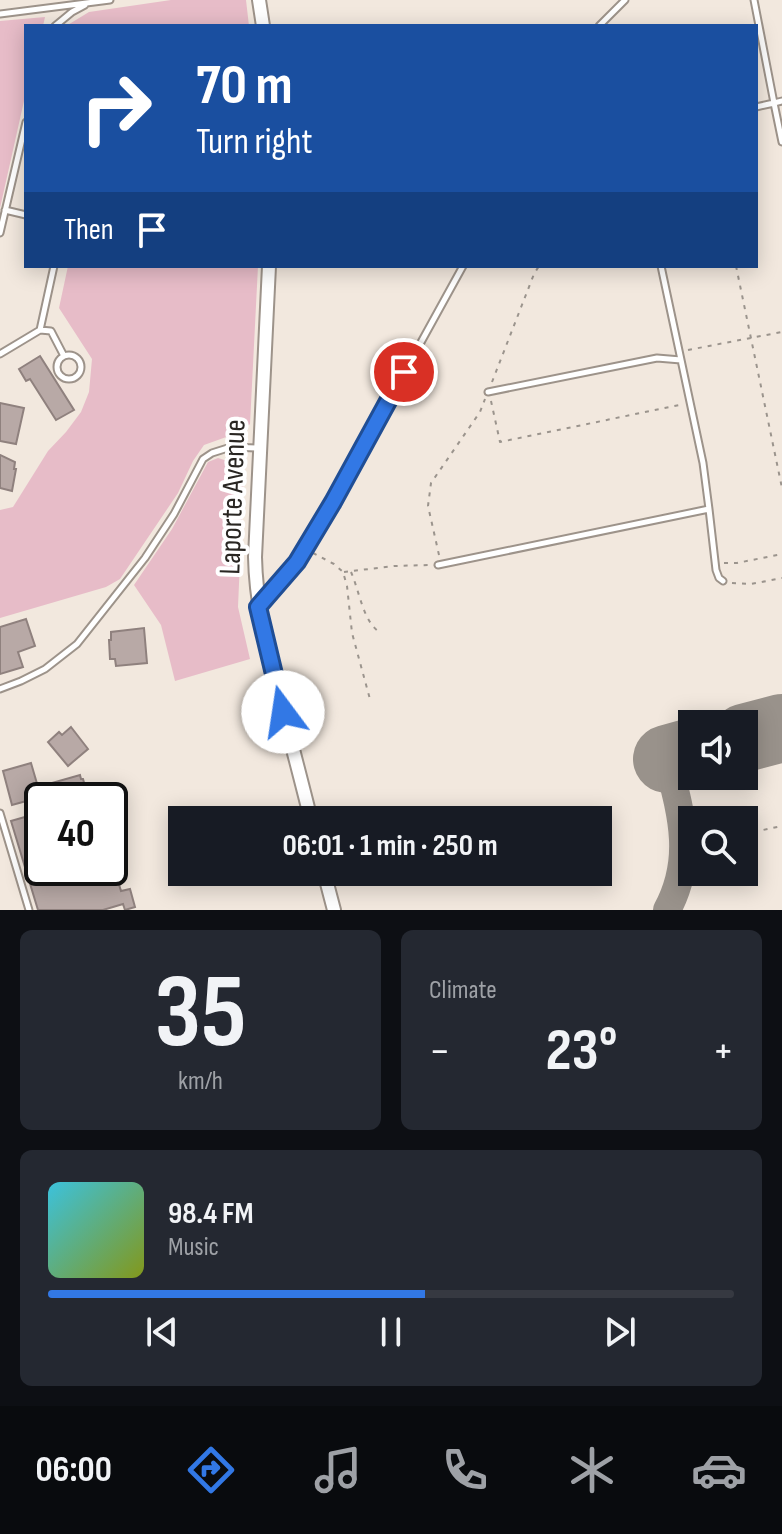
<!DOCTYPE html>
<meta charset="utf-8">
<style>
:root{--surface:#171b24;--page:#242831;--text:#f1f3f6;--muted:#9ea1a6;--line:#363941;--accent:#3278e5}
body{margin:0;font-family:"Sofia Sans Condensed",sans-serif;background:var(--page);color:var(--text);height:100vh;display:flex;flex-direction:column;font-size:30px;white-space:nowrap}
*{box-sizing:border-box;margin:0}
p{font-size:26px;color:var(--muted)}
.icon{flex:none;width:44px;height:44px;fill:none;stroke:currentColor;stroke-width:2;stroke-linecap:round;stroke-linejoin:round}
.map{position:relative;height:910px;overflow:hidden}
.sheet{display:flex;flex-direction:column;gap:20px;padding:20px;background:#0d0f14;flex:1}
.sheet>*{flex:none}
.banner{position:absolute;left:24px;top:24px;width:734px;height:244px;border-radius:0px;box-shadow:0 4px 20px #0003;background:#1a4fa0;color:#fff;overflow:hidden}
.tools{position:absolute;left:678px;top:710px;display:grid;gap:16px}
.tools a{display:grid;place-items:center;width:80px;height:80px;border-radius:0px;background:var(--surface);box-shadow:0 4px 20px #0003;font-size:40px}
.speed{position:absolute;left:24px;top:782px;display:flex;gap:16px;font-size:40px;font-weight:700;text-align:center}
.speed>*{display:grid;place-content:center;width:104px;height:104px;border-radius:50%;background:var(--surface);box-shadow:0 4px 20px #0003;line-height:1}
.speed .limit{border:4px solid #111;border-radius:12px;background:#fff;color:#111}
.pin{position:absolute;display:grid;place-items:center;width:68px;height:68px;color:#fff;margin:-34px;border:4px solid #fff;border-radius:50%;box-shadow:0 2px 8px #0007}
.me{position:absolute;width:88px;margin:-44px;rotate:346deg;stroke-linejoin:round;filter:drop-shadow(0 0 6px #0008)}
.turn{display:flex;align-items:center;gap:28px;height:168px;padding:0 40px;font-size:36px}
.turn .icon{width:104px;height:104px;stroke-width:2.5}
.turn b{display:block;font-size:56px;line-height:68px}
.then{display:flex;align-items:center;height:76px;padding:0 40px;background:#0003;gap:16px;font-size:30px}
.big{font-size:60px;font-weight:700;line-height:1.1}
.sheet .widget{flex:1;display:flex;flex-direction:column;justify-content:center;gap:12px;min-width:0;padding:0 28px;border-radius:12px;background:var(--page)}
.sheet .dial{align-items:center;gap:0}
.dial b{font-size:104px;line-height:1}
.song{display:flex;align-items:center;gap:24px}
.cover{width:96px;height:96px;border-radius:12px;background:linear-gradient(135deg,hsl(190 70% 55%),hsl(70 70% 35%))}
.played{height:8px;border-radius:4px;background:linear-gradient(90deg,var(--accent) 55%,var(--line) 55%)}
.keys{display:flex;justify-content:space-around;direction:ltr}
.heat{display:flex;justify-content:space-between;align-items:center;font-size:44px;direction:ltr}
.sheet .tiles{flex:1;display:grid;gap:20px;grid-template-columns:1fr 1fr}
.widget:last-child{grid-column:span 2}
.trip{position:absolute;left:168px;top:806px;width:444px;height:80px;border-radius:0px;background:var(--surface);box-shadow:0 4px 20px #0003;font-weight:700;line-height:80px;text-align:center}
.menu{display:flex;height:128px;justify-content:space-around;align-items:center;background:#090b0e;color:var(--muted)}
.menu .icon{width:56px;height:56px}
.menu .current{color:var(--accent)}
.menu b{font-size:36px;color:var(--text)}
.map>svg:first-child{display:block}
.green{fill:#e7bcc8}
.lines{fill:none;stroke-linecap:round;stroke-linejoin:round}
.taxiway{stroke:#99928b;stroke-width:28}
.runway{stroke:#99928b;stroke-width:68}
.building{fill:#b8a9a6;stroke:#8f817e;stroke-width:2}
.service-casing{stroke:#9d938a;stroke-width:9}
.tertiary-casing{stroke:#9d938a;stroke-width:16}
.path{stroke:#9b948d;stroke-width:2;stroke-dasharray:4 6;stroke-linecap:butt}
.service{stroke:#fff;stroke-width:5}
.tertiary{stroke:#fff;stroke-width:12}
.route-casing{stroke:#204e95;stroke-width:20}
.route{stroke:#3278e5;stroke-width:14}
.labels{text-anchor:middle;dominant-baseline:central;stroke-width:8;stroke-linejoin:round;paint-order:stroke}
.street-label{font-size:30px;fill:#292622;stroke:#fff}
</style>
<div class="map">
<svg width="782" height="910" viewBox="0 0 782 910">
<rect width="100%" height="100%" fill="#f2e8de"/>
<path class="green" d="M171 0H246L249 26H66L89 12Z
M45 17 43 26H26V92L0 208V21Z
M68 266H258L250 424 243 431 204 445 193 461 178 493 120 579 106 587 0 618V510L13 507 48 451 66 432 81 412 89 392 92 359 59 308Z
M218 458 240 465 244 470 238 607 250 659 175 681 161 625 134 585 172 529 208 462Z"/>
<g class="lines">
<path class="taxiway" d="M667 910C695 858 681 813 667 759"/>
<path class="runway" d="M744 738 782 728
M667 759 692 752"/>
</g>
<path class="building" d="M40 356 74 410 56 420 30 379 26 381 19 369Z
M0 403 24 408 16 444 0 441Z
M0 455 15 462 14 469H16L12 491 0 488Z
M26 619 35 646 18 652 23 667 0 674V627Z
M144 628 147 663 116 666 115 659H110L109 640H111V632Z
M71 727 88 749 68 766 48 742 59 732 62 735Z
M31 763 38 787 80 775 81 779H83L89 800H50L48 795 12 805 3 771Z
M42 812V868H114L121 891 130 889 135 907 125 910 123 904 103 910H38L11 821Z"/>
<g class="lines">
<g class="service-casing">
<path id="service" d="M754 0 774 103 756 107
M0 14 110 0
M55 26 72 12 85 5
M599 26 625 0
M782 101 774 103 782 142
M5 210 26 215
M0 233 26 122
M40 330 51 331 64 356
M0 354 40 330 54 266
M57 367a12 12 0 1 1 24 0a12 12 0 1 1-24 0Z
M488 392 657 358 681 360
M709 509 716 570 719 578 723 581
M438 565 709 509 703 463 661 266
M262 603 297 562 333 502 463 266
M0 689 21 681 45 669 77 644 145 558 174 514 203 459 212 453 231 447 259 448
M0 813 29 910"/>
</g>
<g class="tertiary-casing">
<path id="tertiary" d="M259 0 263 26
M269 266 255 557C256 607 268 650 280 698 290 739 301 779 311 820
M324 872 334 910"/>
</g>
<path class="path" d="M736 266 782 488
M688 350 782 332
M492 382 534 274 539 266
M491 401 500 442 684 404
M313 553 334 564 343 572 347 586 352 633 371 703
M439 555 428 506 431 483 480 412 485 399
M724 563H737L782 554
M344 572 394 566 429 565
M351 572C359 590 363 620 378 631
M732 583 751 584 782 578
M744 834 782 826
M680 877 692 865"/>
<use href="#service" class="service"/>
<use href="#tertiary" class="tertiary"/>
</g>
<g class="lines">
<g class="route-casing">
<path id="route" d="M283 712 258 607 297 562 333 502 404 372"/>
</g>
<use href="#route" class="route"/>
</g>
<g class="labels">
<g class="street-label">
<text transform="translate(233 497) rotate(-88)">Laporte Avenue</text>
</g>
</g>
</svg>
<div class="tools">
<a><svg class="icon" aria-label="sound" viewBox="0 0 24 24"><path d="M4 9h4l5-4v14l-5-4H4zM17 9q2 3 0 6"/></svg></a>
<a><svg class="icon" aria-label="search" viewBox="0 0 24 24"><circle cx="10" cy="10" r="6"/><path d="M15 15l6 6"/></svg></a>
</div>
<div class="speed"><div class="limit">40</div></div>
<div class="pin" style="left:404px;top:372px;background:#d93025"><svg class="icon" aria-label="arrive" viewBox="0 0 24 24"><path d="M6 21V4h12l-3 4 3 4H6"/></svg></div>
<svg class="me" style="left:283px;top:712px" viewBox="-20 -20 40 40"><circle r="19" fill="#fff"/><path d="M0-13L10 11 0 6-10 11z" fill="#3278e5"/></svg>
<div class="trip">06:01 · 1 min · 250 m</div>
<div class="banner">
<div class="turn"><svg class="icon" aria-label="right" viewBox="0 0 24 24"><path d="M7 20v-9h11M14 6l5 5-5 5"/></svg><div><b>70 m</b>Turn right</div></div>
<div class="then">Then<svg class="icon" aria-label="arrive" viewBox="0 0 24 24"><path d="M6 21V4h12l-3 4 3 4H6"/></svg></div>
</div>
</div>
<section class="sheet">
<div class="tiles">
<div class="widget dial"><b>35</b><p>km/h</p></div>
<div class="widget"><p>Climate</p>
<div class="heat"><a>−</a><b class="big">23°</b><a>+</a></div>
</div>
<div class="widget">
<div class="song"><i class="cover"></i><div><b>98.4 FM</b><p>Music</p></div></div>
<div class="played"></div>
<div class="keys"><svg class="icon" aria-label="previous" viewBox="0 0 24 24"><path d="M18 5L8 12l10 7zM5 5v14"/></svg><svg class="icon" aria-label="pause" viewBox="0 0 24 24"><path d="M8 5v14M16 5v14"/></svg><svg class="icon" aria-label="next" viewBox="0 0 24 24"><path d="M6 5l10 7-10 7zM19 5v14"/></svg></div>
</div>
</div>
</section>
<nav class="menu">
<b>06:00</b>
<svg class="icon current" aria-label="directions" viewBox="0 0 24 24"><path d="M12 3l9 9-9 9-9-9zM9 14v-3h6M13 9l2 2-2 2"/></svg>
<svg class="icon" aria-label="music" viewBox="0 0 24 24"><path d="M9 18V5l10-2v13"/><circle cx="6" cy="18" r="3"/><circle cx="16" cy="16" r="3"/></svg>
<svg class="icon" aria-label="phone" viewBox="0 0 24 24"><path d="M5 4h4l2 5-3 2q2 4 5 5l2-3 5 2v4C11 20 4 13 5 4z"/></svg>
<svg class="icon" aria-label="climate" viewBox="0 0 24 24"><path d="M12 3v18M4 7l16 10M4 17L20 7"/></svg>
<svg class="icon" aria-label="car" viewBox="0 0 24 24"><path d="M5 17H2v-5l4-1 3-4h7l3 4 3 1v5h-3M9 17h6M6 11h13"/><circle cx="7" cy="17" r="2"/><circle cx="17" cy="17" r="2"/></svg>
</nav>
